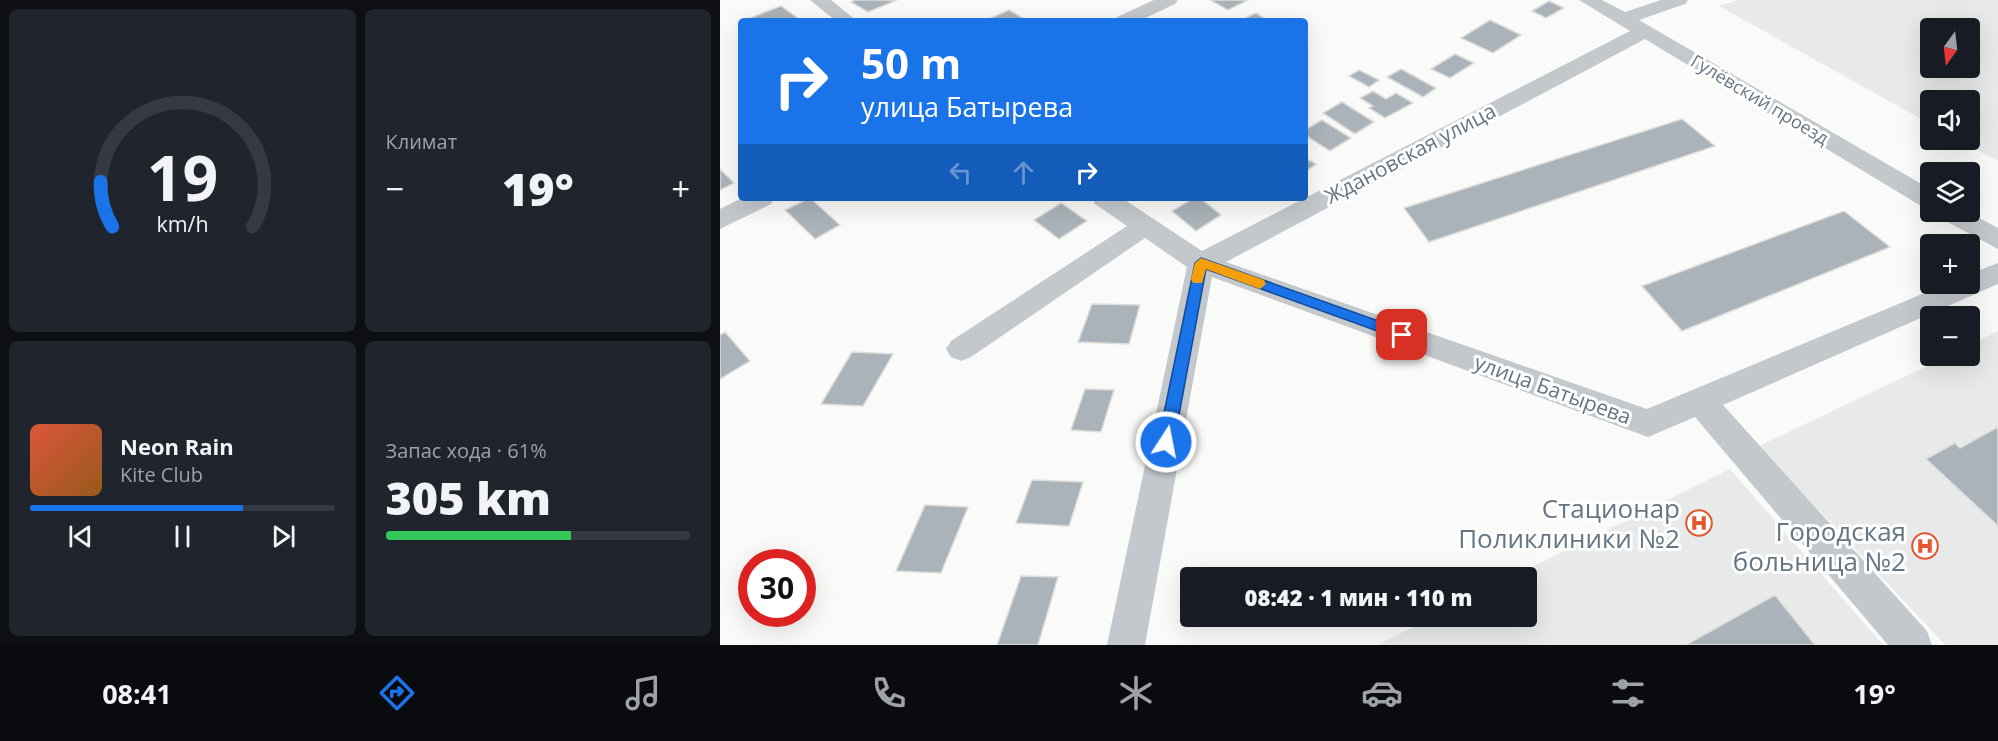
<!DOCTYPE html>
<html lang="ru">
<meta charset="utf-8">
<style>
:root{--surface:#171b24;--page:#20242c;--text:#f1f3f6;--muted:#9ea1a6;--line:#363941;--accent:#1a73e8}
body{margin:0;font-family:"Open Sans",sans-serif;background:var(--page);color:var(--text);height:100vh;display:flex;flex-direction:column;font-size:22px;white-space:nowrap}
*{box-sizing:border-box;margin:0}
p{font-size:20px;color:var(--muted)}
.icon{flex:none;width:33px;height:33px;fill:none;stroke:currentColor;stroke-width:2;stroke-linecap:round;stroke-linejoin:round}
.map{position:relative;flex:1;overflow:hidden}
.sheet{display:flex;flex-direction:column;gap:9px;padding:9px;background:#0d0f14;width:720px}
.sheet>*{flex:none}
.hud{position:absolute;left:18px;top:18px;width:570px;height:183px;border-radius:6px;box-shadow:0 6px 24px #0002;background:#1a73e8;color:#fff;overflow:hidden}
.needle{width:39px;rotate:195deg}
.fabs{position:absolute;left:1200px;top:18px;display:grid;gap:12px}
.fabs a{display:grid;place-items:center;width:60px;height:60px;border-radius:6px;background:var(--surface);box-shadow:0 6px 24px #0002;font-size:30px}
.speed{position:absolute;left:18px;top:549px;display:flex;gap:12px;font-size:30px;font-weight:700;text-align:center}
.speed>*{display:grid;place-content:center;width:78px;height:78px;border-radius:50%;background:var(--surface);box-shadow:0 6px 24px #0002;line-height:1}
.speed .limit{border:9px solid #d22;background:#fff;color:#111}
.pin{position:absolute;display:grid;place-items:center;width:51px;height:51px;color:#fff;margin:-26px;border-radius:12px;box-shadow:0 3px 9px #0006}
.me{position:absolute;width:66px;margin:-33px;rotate:11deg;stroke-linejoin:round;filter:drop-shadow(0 0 4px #0008)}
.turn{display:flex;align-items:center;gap:21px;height:126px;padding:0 24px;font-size:27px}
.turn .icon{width:78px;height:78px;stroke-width:2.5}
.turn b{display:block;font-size:42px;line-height:51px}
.lanes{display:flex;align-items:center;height:57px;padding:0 24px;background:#0003;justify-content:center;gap:30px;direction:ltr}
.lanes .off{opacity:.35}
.big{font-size:45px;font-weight:800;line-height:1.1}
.sheet .widget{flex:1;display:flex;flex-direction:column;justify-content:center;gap:9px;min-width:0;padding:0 21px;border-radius:9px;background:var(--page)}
.sheet .dial{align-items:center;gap:0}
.dial svg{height:156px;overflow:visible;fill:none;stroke:var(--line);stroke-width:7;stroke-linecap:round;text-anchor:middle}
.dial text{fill:var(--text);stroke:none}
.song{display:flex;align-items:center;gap:18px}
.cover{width:72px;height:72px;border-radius:9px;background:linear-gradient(135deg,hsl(10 70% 55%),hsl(30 70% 35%))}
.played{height:6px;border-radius:3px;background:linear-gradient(90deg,var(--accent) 70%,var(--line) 70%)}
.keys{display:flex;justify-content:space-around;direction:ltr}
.heat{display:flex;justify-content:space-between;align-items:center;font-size:33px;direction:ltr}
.charge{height:9px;border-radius:4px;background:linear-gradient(90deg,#34c759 61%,var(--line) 0)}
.sheet .tiles{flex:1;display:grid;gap:9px;grid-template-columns:repeat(2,1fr)}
.trip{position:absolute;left:460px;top:567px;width:357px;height:60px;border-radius:6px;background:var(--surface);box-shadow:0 6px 24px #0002;font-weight:800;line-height:60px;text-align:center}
.tabs{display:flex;height:96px;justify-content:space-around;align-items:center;background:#090b0e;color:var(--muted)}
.tabs .icon{width:42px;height:42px}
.tabs .on{color:var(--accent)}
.tabs b{font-size:27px;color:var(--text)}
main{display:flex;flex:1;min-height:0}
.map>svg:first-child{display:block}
.built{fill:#e8e9e9;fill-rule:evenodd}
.building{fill:#aab3b9;stroke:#dcdcda;stroke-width:1.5}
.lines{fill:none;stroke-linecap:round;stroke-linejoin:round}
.minor{fill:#c3c8cc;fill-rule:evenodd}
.route{fill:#1a73e8;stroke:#114b97;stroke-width:1.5}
.slow{fill:#f59e0b}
.labels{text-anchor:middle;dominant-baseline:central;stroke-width:6;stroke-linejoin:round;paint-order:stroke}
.far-street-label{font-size:18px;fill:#657683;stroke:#fff}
.street-label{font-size:21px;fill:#657683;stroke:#fff}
.near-poi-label{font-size:26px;fill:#657683;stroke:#fff;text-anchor:end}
</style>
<main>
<section class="sheet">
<div class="tiles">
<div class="widget dial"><svg viewBox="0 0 100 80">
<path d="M14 69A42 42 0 1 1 86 69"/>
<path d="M14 69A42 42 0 0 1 8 46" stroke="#1a73e8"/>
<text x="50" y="56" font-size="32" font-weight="700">19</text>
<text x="50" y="72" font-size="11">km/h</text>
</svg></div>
<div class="widget"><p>Климат</p>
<div class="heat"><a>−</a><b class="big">19°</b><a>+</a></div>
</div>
<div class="widget">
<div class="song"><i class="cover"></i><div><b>Neon Rain</b><p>Kite Club</p></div></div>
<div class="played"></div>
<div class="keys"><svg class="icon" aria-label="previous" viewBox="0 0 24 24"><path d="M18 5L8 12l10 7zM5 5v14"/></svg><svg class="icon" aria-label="pause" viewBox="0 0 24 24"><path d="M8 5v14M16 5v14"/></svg><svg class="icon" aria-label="next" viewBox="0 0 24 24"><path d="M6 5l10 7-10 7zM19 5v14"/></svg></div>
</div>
<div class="widget"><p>Запас хода · 61%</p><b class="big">305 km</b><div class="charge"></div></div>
</div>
</section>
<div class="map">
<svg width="1278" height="645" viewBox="0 0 1278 645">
<rect width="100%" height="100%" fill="#fafaf8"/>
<path class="built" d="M1019 0H1278V161L1239 140H1250V100H1210V124L999 6ZM1210 28H1250V68H1210Z
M1278 331V645H1225L1039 446 1228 356H1250V345Z
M1010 469 1163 645H657L714 617 807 616V578L792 577Z"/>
<path class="building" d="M135 0H177L148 12 131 2Z
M490 0H528L508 10Z
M829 1 844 8 826 18 812 11Z
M61 6 79 19 25 20Z
M289 10 308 21H275L271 18Z
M536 13 547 20 519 21Z
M770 20 801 35 773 53 741 38Z
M735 54 754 63 730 78 711 69Z
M681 69 716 88 703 97 667 77Z
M639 70 659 80 649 87 629 76Z
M653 91 666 99 676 93 693 103 665 118 649 108 653 106 640 98Z
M622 102 654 122 635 134 603 113Z
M962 119 995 146 709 242 684 208Z
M602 120 631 138 610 151 585 135V130Z
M585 158 596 164 585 172Z
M0 169 14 183 0 190Z
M90 198 120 225 95 239 65 210Z
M474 198H480L501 215 476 231 452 211Z
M341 203 367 221 339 239 314 220Z
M1124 211 1170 247 962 331 922 286Z
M372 304 420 305 409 344 358 342Z
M5 332 30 361 0 379V335Z
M132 352 173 354 143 406 101 404Z
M365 389 394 390 381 432 351 430Z
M1278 427V526L1206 459 1235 443 1240 448Z
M312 480 363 482 349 526 296 523Z
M205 505 248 507 221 573 176 571Z
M301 576 338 577 318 645H277Z
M1055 595 1095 645H966Z"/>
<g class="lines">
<path class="minor" d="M90 0H111L137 21H116Z
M434 0H458L455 4 419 21H395L397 17Z
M859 0H882L905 12 941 0H968L965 4 919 20 1210 189V208L1201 206 925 39 506 262 927 409 1226 284H1250V274L1278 263V284L1003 405 1207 631 1212 645H1168L975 417 928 437 492 277 425 645H387L467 267 425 238 251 357 241 361 231 357 226 349 231 341 407 226 375 204 372 198H402L482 251 910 31Z
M22 198H54L51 204 0 229V209Z
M1216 212H1248L1278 228V249L1220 218Z"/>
</g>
<path class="route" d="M481 258 687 331 689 335 682 340 486 269 454 442 451 447 446 449 440 447 438 442 475 263Z"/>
<path class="slow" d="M481 258 544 280 546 284 540 289 486 269 482 283H473L471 279 475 263Z"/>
<defs>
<g id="hospital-ring" transform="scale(1.35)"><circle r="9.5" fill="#fff" stroke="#e4572e" stroke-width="1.5"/><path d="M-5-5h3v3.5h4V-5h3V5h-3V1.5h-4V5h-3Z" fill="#e4572e"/></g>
</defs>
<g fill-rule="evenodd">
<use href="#hospital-ring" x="979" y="523"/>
<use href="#hospital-ring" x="1205" y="546"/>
</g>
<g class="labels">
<g class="far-street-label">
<text transform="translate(1040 99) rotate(31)">Гулёвский проезд</text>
</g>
<g class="street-label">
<text transform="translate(690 153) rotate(-28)">Ждановская улица</text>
<text transform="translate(833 389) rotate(20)">улица Батырева</text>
</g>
<g class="near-poi-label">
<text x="960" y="508">Стационар<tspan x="960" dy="30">Поликлиники №2</tspan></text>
<text x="1186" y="531">Городская<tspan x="1186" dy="30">больница №2</tspan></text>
</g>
</g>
</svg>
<div class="fabs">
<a><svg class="needle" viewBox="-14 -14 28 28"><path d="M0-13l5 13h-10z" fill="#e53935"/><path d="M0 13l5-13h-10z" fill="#9ea1a6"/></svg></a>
<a><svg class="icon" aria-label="sound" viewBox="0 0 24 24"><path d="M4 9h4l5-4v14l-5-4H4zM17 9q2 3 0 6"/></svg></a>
<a><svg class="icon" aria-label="layers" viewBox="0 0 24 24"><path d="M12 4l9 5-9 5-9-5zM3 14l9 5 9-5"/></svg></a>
<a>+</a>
<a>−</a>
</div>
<div class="speed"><div class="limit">30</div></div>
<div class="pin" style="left:682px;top:335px;background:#d93025"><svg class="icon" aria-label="arrive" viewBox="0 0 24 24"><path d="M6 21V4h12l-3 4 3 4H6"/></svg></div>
<svg class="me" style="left:446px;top:442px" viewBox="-20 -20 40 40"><circle r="17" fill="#1a73e8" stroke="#fff" stroke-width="3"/><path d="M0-11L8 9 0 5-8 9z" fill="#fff"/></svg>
<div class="trip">08:42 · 1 мин · 110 m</div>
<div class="hud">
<div class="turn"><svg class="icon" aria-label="right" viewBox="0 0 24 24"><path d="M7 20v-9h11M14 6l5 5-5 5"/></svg><div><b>50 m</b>улица Батырева</div></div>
<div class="lanes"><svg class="icon off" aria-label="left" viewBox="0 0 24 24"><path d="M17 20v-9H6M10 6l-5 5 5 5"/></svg><svg class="icon off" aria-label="ahead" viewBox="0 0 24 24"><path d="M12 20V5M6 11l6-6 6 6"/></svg><svg class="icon" aria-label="right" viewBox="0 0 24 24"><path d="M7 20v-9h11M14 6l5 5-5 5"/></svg></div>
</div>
</div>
</main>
<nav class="tabs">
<b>08:41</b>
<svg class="icon on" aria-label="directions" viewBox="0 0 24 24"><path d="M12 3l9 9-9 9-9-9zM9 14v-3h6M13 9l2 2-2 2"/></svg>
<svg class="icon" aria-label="music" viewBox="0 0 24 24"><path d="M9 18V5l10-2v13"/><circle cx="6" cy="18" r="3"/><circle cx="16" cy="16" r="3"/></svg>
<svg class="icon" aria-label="phone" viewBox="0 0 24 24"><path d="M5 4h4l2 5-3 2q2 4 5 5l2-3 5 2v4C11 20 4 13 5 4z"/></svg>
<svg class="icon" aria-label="climate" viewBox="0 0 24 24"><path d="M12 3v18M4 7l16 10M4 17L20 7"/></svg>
<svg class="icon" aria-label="car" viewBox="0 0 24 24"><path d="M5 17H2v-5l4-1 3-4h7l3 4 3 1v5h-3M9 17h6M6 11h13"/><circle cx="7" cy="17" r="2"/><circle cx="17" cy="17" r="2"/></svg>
<svg class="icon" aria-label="filters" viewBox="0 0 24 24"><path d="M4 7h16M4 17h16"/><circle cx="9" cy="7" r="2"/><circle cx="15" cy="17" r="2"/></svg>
<b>19°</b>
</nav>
